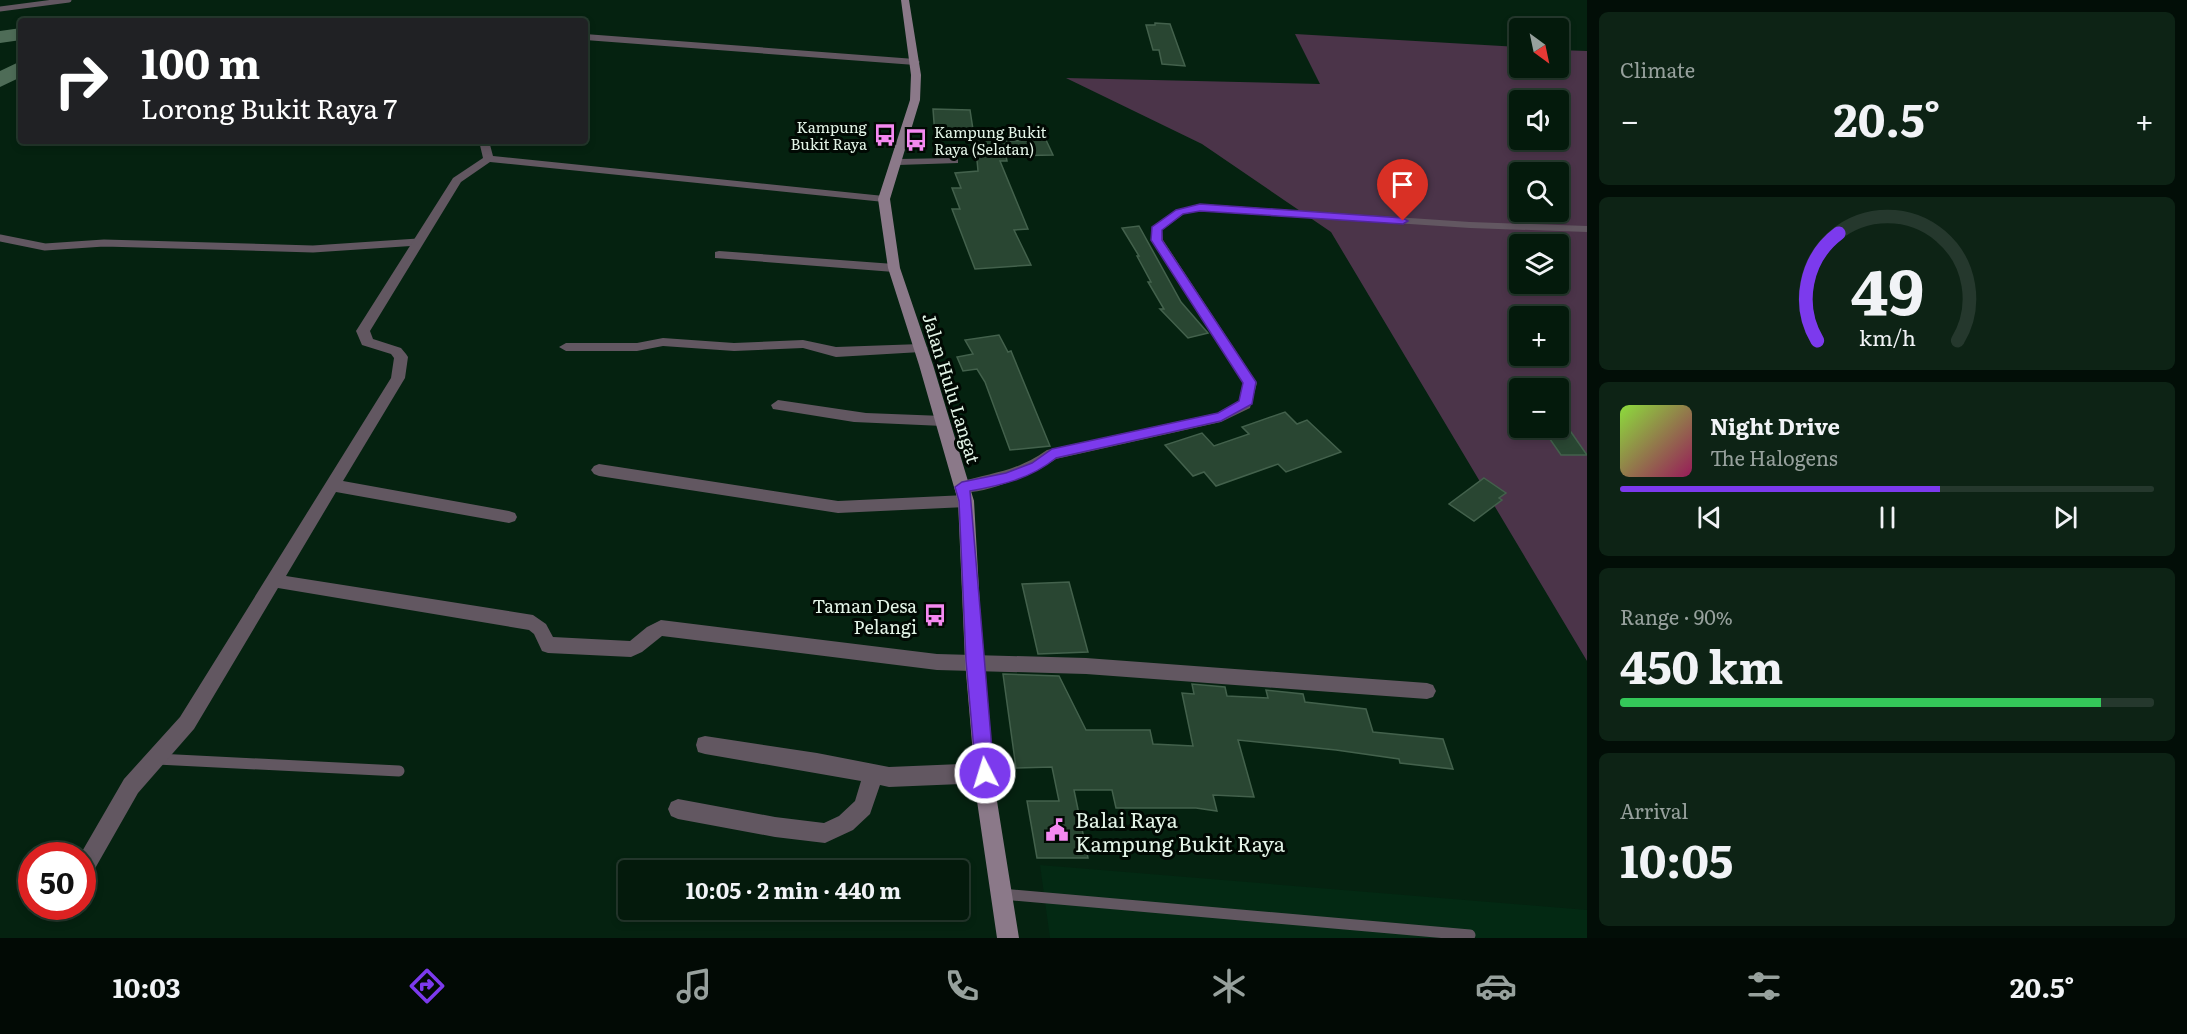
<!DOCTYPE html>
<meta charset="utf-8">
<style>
:root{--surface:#041a0c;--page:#0d2315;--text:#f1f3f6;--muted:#97a19d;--line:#25382d;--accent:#7c3aed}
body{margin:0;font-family:Literata,serif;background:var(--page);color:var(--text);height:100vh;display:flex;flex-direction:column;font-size:22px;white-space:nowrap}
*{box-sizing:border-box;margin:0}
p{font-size:20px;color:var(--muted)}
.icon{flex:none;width:33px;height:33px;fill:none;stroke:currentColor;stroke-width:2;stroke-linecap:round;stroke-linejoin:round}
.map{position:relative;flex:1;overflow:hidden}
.drawer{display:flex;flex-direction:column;gap:12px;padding:12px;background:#020e07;width:600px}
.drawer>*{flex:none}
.guide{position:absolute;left:18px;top:18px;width:570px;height:126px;border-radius:6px;box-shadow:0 3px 9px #0003,0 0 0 2px var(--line);background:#202124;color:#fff;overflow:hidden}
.needle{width:39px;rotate:147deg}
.fabs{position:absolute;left:1509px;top:18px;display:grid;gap:12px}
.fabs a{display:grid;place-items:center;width:60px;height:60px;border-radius:6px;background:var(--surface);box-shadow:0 3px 9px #0003,0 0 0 2px var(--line);font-size:30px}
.speed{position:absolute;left:18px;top:842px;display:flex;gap:12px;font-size:30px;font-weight:700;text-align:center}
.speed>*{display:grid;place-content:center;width:78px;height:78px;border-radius:50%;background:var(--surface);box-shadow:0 3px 9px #0003,0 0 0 2px var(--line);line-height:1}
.speed .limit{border:9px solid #d22;background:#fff;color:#111}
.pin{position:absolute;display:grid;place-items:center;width:51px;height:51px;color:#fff;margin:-62px -26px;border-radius:50% 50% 50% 0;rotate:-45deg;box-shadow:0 0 6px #0007}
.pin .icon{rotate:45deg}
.me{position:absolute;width:66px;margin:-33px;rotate:355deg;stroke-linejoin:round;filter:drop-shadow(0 0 4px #0008)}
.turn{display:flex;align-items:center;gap:21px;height:126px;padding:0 24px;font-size:27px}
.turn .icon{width:78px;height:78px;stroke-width:2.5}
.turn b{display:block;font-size:42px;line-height:51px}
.big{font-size:45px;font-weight:700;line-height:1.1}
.drawer .widget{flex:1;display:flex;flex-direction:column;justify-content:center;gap:9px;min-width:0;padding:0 21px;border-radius:9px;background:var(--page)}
.drawer .dial{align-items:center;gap:0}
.dial svg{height:156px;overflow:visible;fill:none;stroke:var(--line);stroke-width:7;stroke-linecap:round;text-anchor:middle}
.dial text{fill:var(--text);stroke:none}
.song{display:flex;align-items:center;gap:18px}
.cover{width:72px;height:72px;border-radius:9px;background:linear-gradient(135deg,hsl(90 70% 55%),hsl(330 70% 35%))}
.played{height:6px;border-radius:3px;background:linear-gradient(90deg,var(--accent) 60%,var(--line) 60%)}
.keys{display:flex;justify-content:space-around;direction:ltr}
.heat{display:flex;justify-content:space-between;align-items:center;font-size:33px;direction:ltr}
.charge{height:9px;border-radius:4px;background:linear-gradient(90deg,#34c759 90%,var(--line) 0)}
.trip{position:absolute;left:618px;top:860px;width:351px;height:60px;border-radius:6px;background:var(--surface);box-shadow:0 3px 9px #0003,0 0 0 2px var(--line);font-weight:700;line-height:60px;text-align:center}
.tabs{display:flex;height:96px;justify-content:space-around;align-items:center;background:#020a05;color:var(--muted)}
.tabs .icon{width:42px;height:42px}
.tabs .on{color:var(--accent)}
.tabs b{font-size:27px;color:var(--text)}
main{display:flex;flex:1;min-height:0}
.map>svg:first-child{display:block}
.built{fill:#032913}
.green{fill:#4b3449;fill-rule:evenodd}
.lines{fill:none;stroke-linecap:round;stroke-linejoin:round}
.river{fill:#4e6c57;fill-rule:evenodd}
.building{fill:#294632;stroke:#43614c;stroke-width:1.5}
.lane-far2{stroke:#625761;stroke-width:5}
.lane-far1{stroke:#625761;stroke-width:7}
.lane{stroke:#625761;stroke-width:11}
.street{fill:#625761;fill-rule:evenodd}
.secondary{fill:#8b7989;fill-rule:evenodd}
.route{fill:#7c3aed;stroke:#51269a;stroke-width:1.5}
.labels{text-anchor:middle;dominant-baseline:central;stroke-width:6;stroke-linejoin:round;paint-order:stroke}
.far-poi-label{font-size:15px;fill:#e3f4e7;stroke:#010903;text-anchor:end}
.street-label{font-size:18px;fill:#e3f4e7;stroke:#010903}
.poi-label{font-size:18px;fill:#e3f4e7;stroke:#010903;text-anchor:end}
.near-poi-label{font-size:21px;fill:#e3f4e7;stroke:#010903;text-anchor:start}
</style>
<main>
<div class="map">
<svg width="1587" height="938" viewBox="0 0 1587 938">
<rect width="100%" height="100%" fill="#052210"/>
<path class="built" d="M1040 865 1587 910V938H1050Z"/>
<path class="green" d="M1295 34 1519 47 1520 68H1558L1559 50 1587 51V661L1331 232 1202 144 1066 78 1320 84ZM1520 100H1558V140H1520ZM1520 172H1558V212H1520ZM1520 244H1558V284H1520ZM1520 316H1558V356H1520ZM1520 388H1558V428H1520Z"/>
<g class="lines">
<path class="river" d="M21 28V40L0 43V31Z
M21 61V77L0 87V71Z"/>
</g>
<path class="building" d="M1155 23 1170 24 1185 66 1162 64 1159 50H1153L1146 25H1155Z
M933 109 970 110 974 136H935Z
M1000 136 1002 141 1046 140 1053 155 1006 156 1007 161H1000L1028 229 1014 230 1031 265 975 269 952 209H960L952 188H961L955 173 978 171 975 138Z
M1139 226 1181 302 1208 333 1188 338 1160 309H1164L1148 282H1151L1137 256H1139L1122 228Z
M999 335 1008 352 1011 351 1050 446 1010 450 985 382 977 369 963 371 957 357 973 354 965 340Z
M1285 412 1297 424 1307 420 1341 452 1286 472 1278 464 1216 486 1204 472 1193 476 1165 445 1202 433 1214 446 1249 434 1242 427Z
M1558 418 1571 432 1587 455H1561L1545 432H1558Z
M1484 478 1506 493 1499 498 1502 500 1474 521 1449 504Z
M1069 582 1088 652 1038 654 1022 584Z
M1003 674 1059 676 1086 730H1150L1153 744 1193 746 1182 693 1194 694 1192 684 1225 687 1227 696 1268 698 1266 690 1303 694 1305 702 1366 709 1373 732 1443 739 1453 769 1400 763 1399 759 1336 750 1238 740 1254 797 1213 795 1217 811 1196 808H1116L1112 790H1074L1088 858H1037L1027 801H1059L1052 767 1016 768Z"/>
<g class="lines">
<path class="lane-far2" d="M0 9 69 0"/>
<path class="lane-far1" d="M0 238 45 247 104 243 313 249 418 242"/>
<path class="lane" d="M157 759 399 771
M1001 894 1470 935"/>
<path class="street" d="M585 34 915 59 920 62 915 65 585 40Z
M479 141H489L493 156 884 196 890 199 884 202 490 162 461 182 370 331 373 339 401 348 406 354 408 357 405 378 343 481 509 511 515 513 517 517 515 521 509 523 336 492 286 576 533 615 546 624 553 637 630 641 647 627 661 620 937 654 1086 658 1427 683 1433 685 1436 691 1433 697 1427 699 1086 674 937 670 662 636 642 652 631 657 548 653 542 651 534 634 529 630 278 588 194 729 138 793 89 879 82 882V855H80L124 779 180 717 391 378 394 358 391 354 362 345 356 331 453 178 483 158Z
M954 158 958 159V163L898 165 893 162 898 159Z
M1200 204 1470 222 1587 226V232L1470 228 1200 210 1184 214 1162 230 1163 240 1257 383 1250 408 1221 422 1056 459C1037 472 979 498 957 491L954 487 957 483C992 472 1014 473 1047 450L1217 413 1239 401 1243 383 1151 240 1152 227 1176 210Z
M719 251 894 264 900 268 894 272 715 258V252Z
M663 338 734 343 803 340 836 347 921 344 928 348 921 352 836 357 803 348 734 351 663 346 637 351H566L559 347 566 343H637Z
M778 400 866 413 943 416 950 421 943 426 854 422 773 409 771 405Z
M599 464 838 501 966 495 971 497 974 501 971 505 966 507 838 513 599 476 594 474 591 470 594 466Z
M705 736 817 753 889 767 985 763 992 766 995 773 992 780 985 783 889 787 880 785 870 814 853 830 825 843 775 837 678 819 671 816 668 809 671 802 678 799 775 817 824 823 839 816 855 801 861 781 705 754 698 752 696 745 698 738Z"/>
<path class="secondary" d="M901 0H909L921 75 920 100 890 199 900 268 933 365 974 501 983 661 997 801 1019 938H997L977 801 965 661 958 501 919 365 888 268 878 199 910 100 911 75Z"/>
</g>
<path class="route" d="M1200 204 1403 218 1408 221 1403 224 1200 211 1183 214 1162 230V240L1256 382 1252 404 1221 421 1056 458C1030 479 1002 485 970 491L994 773 991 779 985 782 979 779 976 773 966 661 959 501 955 487 962 482 1006 473 1032 463 1052 449 1218 413 1239 401 1243 383 1151 240 1152 227 1176 210Z"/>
<defs>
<g id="bus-bare" transform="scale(1.8)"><path d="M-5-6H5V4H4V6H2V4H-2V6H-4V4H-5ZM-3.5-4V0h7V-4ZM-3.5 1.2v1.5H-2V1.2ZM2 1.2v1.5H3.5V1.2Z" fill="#f489f0" stroke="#010903" stroke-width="2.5" paint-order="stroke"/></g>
<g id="civic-bare" transform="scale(1.8)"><path d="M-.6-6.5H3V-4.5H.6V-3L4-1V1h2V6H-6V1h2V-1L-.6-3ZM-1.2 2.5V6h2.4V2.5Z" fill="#f489f0" stroke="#010903" stroke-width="2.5" paint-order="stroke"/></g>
</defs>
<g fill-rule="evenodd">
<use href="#bus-bare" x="885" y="135"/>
<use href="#bus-bare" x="916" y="140"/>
<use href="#bus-bare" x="935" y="615"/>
<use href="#civic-bare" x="1057" y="830"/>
</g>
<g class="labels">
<g class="far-poi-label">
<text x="867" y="126">Kampung<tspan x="867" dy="17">Bukit Raya</tspan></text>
<text x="934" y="131" text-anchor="start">Kampung Bukit<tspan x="934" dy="17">Raya (Selatan)</tspan></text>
</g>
<g class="street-label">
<text transform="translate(952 388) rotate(73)">Jalan Hulu Langat</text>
</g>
<g class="poi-label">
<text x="917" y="605">Taman Desa<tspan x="917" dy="21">Pelangi</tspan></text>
</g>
<g class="near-poi-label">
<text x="1075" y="818">Balai Raya<tspan x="1075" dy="24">Kampung Bukit Raya</tspan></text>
</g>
</g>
</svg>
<div class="fabs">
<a><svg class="needle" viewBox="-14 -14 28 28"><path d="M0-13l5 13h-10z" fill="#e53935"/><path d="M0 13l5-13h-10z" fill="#97a19d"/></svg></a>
<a><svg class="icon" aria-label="sound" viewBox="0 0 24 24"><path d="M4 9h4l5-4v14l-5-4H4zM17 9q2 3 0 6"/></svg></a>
<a><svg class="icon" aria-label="search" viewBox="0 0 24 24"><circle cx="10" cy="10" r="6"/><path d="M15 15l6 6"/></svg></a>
<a><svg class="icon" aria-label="layers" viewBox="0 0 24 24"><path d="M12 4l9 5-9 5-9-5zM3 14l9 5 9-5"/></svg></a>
<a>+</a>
<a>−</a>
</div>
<div class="speed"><div class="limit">50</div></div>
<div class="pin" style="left:1403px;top:221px;background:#d93025"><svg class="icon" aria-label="arrive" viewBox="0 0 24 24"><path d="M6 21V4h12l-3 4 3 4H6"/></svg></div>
<svg class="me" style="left:985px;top:773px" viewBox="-20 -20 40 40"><circle r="17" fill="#7c3aed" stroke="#fff" stroke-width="3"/><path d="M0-11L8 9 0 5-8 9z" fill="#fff"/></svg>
<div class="trip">10:05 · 2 min · 440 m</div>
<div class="guide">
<div class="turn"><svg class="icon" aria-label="right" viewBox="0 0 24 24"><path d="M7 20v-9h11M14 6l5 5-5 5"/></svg><div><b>100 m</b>Lorong Bukit Raya 7</div></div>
</div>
</div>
<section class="drawer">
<div class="widget"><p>Climate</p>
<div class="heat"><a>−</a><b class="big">20.5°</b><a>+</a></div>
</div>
<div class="widget dial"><svg viewBox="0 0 100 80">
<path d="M14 69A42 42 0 1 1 86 69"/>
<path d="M14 69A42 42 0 0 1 25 14" stroke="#7c3aed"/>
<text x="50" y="56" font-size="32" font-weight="700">49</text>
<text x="50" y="72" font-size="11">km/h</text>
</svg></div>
<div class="widget">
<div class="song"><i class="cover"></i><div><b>Night Drive</b><p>The Halogens</p></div></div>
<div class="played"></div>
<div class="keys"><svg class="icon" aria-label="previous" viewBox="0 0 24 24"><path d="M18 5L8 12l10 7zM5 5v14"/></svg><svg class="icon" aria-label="pause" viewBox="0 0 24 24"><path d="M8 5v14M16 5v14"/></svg><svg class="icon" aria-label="next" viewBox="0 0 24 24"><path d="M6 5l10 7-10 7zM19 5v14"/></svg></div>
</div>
<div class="widget"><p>Range · 90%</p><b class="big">450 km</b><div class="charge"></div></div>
<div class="widget"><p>Arrival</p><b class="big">10:05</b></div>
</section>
</main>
<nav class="tabs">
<b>10:03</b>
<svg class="icon on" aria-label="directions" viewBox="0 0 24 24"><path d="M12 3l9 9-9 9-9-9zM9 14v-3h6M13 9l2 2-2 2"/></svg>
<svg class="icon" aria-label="music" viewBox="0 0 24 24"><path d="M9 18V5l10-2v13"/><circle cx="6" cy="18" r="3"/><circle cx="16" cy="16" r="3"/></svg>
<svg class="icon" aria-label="phone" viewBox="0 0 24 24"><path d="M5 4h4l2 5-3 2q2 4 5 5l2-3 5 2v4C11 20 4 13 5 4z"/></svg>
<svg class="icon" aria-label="climate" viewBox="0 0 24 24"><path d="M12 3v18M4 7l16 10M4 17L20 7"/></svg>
<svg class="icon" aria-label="car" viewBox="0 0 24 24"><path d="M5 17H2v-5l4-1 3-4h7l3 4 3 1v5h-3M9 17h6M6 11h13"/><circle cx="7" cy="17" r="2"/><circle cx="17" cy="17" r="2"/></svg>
<svg class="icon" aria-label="filters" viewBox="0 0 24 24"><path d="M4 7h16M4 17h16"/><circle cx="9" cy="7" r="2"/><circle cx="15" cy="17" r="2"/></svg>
<b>20.5°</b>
</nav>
